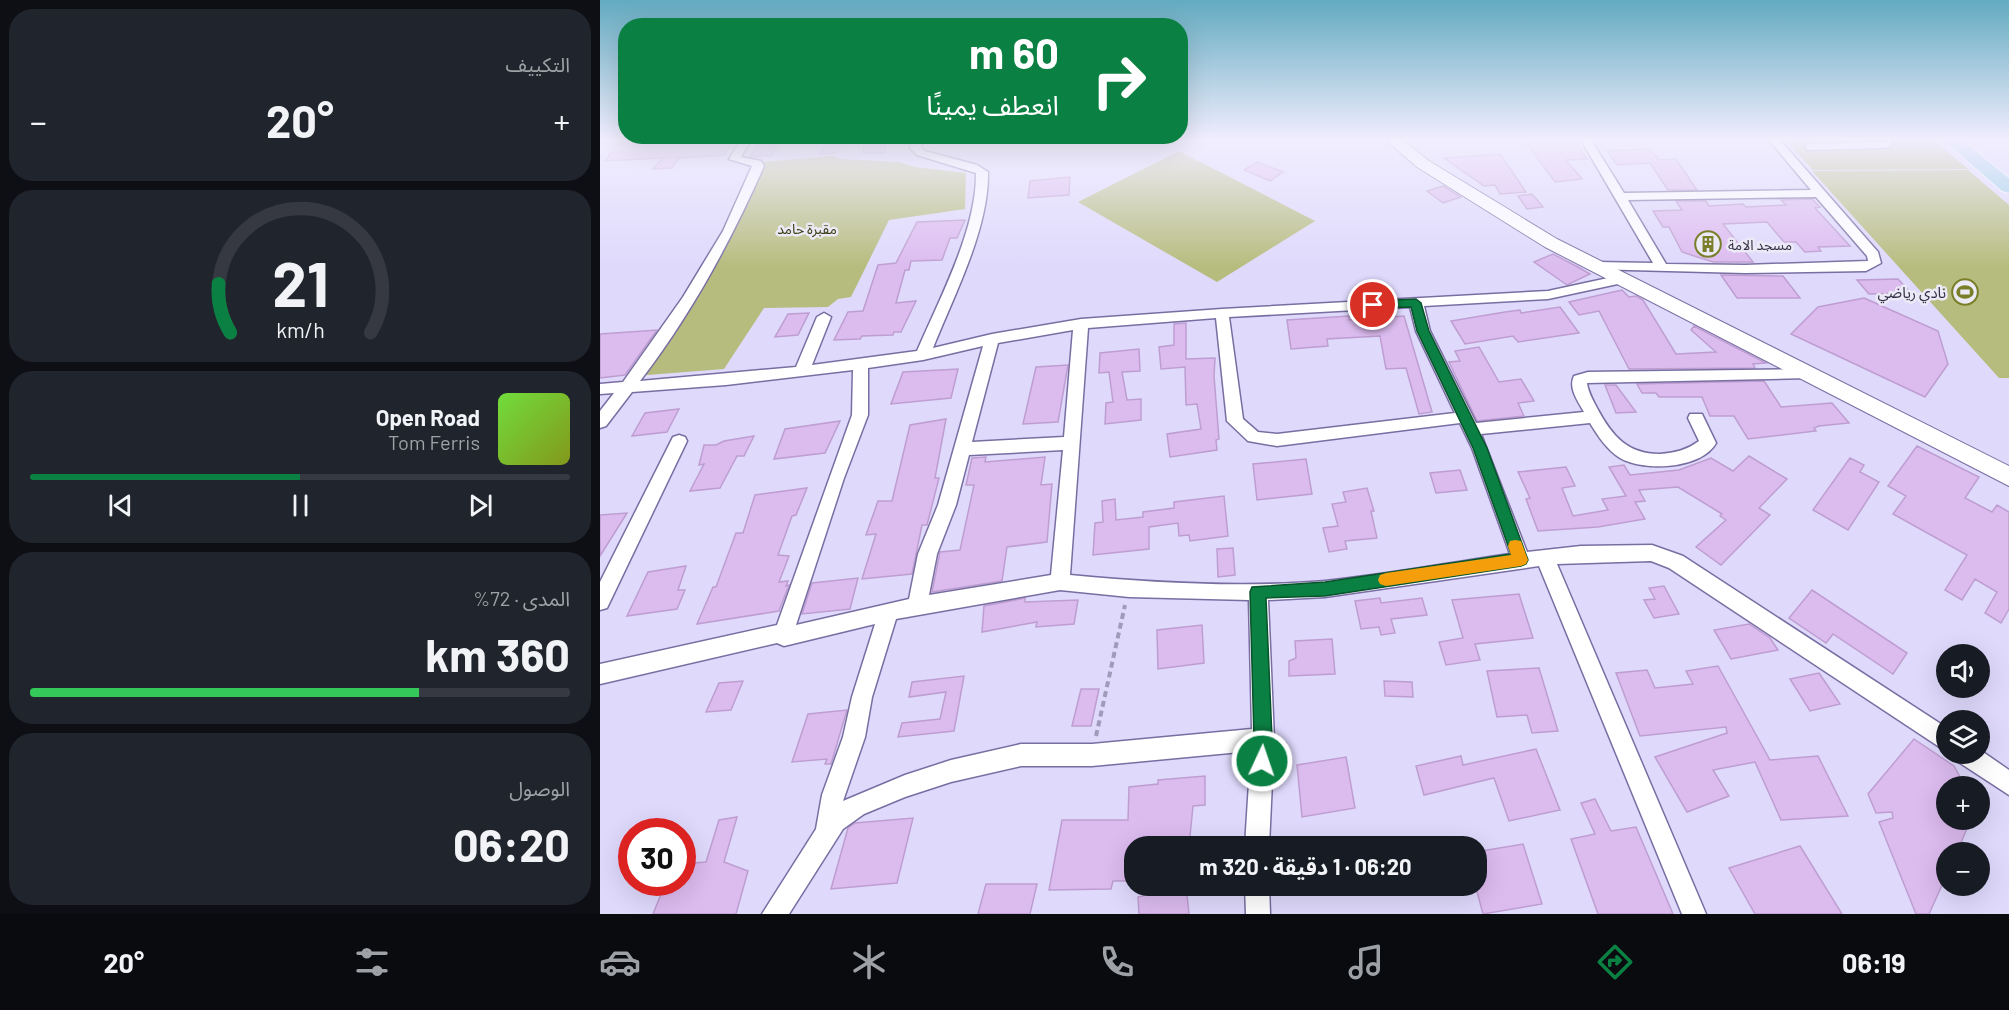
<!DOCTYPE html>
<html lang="ar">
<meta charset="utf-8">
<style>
:root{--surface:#171b24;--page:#20242c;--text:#f1f3f6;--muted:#9ea1a6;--line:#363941;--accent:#0b8043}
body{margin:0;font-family:Barlow,"Noto Sans Arabic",sans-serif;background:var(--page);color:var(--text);direction:rtl;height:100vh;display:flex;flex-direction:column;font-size:22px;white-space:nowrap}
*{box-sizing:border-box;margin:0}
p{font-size:20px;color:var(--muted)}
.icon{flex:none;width:33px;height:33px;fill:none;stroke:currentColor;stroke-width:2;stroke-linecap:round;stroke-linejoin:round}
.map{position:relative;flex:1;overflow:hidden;direction:ltr}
.sheet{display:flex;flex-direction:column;gap:9px;padding:9px;background:#0d0f14;width:600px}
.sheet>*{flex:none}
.top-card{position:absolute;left:18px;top:18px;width:570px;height:126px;border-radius:24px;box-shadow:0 6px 24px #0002;direction:rtl;background:#0b8043;color:#fff;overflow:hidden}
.controls{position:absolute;left:1336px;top:644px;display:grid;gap:12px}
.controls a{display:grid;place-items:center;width:54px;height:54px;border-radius:50%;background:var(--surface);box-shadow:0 6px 24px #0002;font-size:30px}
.speed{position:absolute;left:18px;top:818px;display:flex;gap:12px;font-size:30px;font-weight:700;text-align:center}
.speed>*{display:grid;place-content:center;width:78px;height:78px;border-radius:50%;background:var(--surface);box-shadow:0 6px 24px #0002;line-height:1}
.speed .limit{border:9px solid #d22;background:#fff;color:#111}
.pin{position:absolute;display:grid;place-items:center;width:51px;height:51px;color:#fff;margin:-26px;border:3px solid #fff;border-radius:50%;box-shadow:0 2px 6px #0007}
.me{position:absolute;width:66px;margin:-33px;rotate:3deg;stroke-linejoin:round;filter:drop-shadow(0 0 4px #0008)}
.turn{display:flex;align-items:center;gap:21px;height:126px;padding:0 30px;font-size:27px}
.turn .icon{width:78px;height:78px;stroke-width:2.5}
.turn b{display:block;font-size:42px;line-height:51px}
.big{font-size:45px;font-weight:700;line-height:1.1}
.sheet .card{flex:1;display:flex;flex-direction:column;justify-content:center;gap:9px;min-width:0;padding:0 21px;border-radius:24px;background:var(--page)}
.sheet .dial{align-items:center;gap:0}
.dial svg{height:156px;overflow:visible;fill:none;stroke:var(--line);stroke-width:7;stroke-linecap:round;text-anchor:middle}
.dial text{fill:var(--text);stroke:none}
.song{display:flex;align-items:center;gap:18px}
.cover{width:72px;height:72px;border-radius:9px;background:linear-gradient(135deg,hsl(100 70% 55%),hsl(70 70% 35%))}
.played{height:6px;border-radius:3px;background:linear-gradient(90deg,var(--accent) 50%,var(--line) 50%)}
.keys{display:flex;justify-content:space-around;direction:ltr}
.heat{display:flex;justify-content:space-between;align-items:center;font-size:33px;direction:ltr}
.charge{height:9px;border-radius:4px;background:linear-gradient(90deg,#34c759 72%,var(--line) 0)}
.trip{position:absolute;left:524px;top:836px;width:363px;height:60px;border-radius:24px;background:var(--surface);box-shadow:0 6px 24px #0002;font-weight:700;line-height:60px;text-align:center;direction:rtl}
.menu{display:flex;height:96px;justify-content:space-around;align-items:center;background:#090b0e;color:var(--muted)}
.menu .icon{width:42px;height:42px}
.menu .current{color:var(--accent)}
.menu b{font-size:27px;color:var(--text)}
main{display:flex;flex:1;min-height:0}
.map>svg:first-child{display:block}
.green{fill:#b6bc7d}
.building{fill:#dcbbef;stroke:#be9ed1;stroke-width:1.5}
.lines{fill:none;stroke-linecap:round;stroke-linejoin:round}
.lane-casing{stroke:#796ea2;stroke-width:8}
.street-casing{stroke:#796ea2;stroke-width:3}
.secondary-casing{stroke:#796ea2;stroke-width:2}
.primary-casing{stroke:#fff;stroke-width:2}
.path{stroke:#a09bb9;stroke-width:4;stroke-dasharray:6 4;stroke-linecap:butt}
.lane{stroke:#fff;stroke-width:6}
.street{fill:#fff;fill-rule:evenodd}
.secondary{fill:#fff;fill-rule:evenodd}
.primary{fill:#92cbe6;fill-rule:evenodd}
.route{fill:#0b8043;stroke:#07532c;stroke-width:1.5}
.slow{fill:#f59e0b}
.labels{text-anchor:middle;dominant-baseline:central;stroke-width:5;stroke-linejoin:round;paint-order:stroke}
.far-park-label{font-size:14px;fill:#3a3d14;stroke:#eceaf6}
.far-poi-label{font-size:14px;fill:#343046;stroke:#eceaf6;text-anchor:start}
.poi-label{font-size:15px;fill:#343046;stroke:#eceaf6;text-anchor:end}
</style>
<main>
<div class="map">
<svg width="1409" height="914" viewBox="0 0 1409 914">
<rect width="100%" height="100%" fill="#dfd9fc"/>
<path class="green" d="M1185 140H1334L1368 169 1213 170Z
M579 151 715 221 617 282 478 202Z
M233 156 242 159 299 162 315 167 366 173 365 209 289 220 251 297 238 299 228 307 164 308 124 369 35 376 128 235 161 162Z
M1368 170 1409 205V378H1399L1212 171Z"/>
<path class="building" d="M75 140H100L97 144 133 141 124 155 79 158 72 168 53 169 63 158 5 161 17 145 37 142 34 146 73 142Z
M180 140 172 155 150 157 160 141Z
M227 140H244L236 153 220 154Z
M265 140H285V153H263Z
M975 141 987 159 966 160 982 179 955 182 927 144Z
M1050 149 1059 160 1076 159 1097 190H1068L1050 163 1017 165 1007 151Z
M900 154 926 192 900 194 895 185 884 186 844 158Z
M657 162 683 172 670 181 644 170Z
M470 177 469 195 428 198 430 181Z
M843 186 861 197 843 203 827 191Z
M932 194 943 207 927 209 918 196Z
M1212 199 1220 207 1215 208 1250 246 1218 247 1221 251 1205 252 1196 242H1184L1167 222 1123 224 1153 262H1113L1082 252 1069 227H1063L1053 211 1082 210 1076 201H1106L1109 206 1143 204 1146 207 1186 205 1181 200Z
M365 220 357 238H350L342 260 311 261 309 270H305L296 303 316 301 301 332H294L293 335 262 336 260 339 234 340 248 312 263 311 278 265 296 263 317 222Z
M953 254 978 267 990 274 967 285 934 262Z
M1121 275 1183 276 1200 298H1137Z
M1298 279 1311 293 1269 294 1257 280Z
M1022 290 1029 297 1036 296 1043 300 1076 354 1116 352 1091 330 1094 326 1166 363 1153 364 1155 368 1029 369 999 311 979 315 969 302Z
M1264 298 1338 331 1348 364 1325 397 1191 334 1218 307Z
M960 307 979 333 918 342 913 336 865 344 851 321 905 312 920 310 921 313Z
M209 313 198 335 175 337 188 314Z
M749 316V320L804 316 832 412 819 414 806 368 786 369 780 336 727 339 728 346 691 349 687 320Z
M586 323V359L615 358 614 376 619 439 616 440 617 450 570 457 567 434 601 429 597 404 586 405 585 367 561 369 559 347 574 345V324Z
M57 330 25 375 0 378V334Z
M879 347 899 382 921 379 934 401 918 403 924 416 877 421 849 362 860 361 855 351Z
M539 349 540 371 522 372 527 400 541 399V420L505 424 506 403 513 402 509 372 499 373 500 353Z
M468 365 458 422 423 424 436 367Z
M358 369 351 398 291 404 303 372Z
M1164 381 1181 407 1232 403 1249 423 1219 426 1214 428 1216 431 1148 439 1134 416H1110L1102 397H1059L1056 393H1042L1037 384Z
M1005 385H1016L1036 412 1016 413Z
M79 409 67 432 32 436 45 413Z
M346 419 335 478H339L327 525H322L312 574 262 579 276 534 266 535 278 501H292L310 425Z
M240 421 225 453 174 459 185 429Z
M154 436 144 456H137L120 488 90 491 104 464 99 465 104 445H116L124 441Z
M1317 446 1379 477 1365 498 1392 512 1397 505 1409 512V609L1401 623 1385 613 1397 592 1375 579 1362 600 1345 590 1367 555 1293 514 1306 496 1288 486Z
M1149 456 1187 479 1159 508 1170 515 1121 565 1096 547 1126 520 1120 516 1122 514 1078 487 1039 490 1045 501 1035 502 1045 519 998 527 938 531 926 499 930 498 918 472 966 467 975 486 962 488 973 516 1008 510 1002 499 1026 496 1009 467 1024 465 1030 475 1079 470 1111 458 1133 471Z
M386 457 385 462 445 457 441 485 452 484 447 542 407 547 402 581 332 592 340 552 360 550 374 485H366L372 458Z
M1250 458 1264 465 1260 472 1279 482 1248 530 1213 510Z
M706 459 712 494 657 500 653 464Z
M860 470 867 490 836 493 830 473Z
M207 488 196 515 192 516 178 555 189 556 179 582 188 581 186 586 189 585 179 611 97 624 113 587H116L136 533H143L155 495Z
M767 488 774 511H771L777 538 745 541 747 549 729 552 723 528 738 526 732 504 746 502 743 492Z
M624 496 628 536 590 541 589 535 579 536 578 523 549 527V549L493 555 495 523 503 522 502 501 515 499 516 520 543 517V512L574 508V502Z
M27 513 0 556V515Z
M633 548 635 575 618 577 617 549Z
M86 566 78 590H85L77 609 27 616 48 572Z
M258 578 250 609 202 614 212 583Z
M1064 586 1079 614 1054 618 1044 600 1055 599 1049 588Z
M1212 590 1307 653 1293 674 1233 634 1226 643 1189 618Z
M919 594 933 638 875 644 880 660 846 665 839 642 863 638 852 600Z
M425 598V602L478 600 474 624 436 627 437 622 382 632 384 606Z
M780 598 781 603 822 598 827 615 791 619 795 633 781 635 779 627 761 629 755 601Z
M1149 624 1170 638 1178 650 1131 659 1114 630Z
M602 625 604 663 558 669 557 630Z
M732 639 735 674 689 676V661L696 658 695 641Z
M1118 666 1170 760 1218 756 1248 816 1181 820 1155 762 1113 770 1129 796 1087 812 1055 757 1127 733 1126 727 1040 736 1016 673 1047 670 1055 688 1093 684 1086 671Z
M939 668 958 731 932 733 927 715 897 717 887 671Z
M1219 673 1240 704 1210 711 1190 679Z
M364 676 354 731 298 737 302 723 340 719 346 692 309 697 312 682Z
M143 681 131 710 106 712 119 683Z
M784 681 812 682 813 697 785 696Z
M481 689H499L491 726H472Z
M247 710 231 764H225L227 759 192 762 208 714Z
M1314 739 1354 766 1365 786H1347V819H1371L1357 852H1347V874L1329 914H1316L1279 822 1293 818 1292 812 1276 813 1268 794Z
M936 749 960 810 909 821 894 778 824 795 816 766 861 756 863 765Z
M746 757 755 808 702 817 697 765Z
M605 776V805L593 806 589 846H534V881H513L511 889 449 890 462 820H528L529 787 558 784V780Z
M995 799 1011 831 1036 827 1073 914H998L971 839 995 834 981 803Z
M137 817 124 862 148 871 136 914H53L66 882H82V864L106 862 119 820Z
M313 818 297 883 231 889 248 828 255 823Z
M923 844 942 904 883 914 876 888V852Z
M1200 846 1242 914H1155L1129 868Z
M386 884H437L430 914H378Z
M586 886 589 914H539L538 897Z"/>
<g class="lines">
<g class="lane-casing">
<path id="lane" d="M1209 147 1285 145 1288 144V140"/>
</g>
<g class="street-casing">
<path id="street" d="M141 140H151L141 157 161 161 164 166C131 241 91 315 40 381L196 367 217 317 224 313 231 317 212 365 317 351C339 300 377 229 376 173L317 155 310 148 312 140H322L321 147 325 151 377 165 388 172C389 229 354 295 333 348L392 334 481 319 622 309 948 291 1022 275 1029 279 1027 282 948 299 824 306 830 331 876 423 984 412C978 401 968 388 974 376L988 372 1214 369 1216 373 1214 377 1209 378 987 383C988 392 993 400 997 408 1012 436 1027 454 1060 454 1075 453 1087 450 1099 441L1088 418 1090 414H1102L1116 443C1102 469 1044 472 1020 458 1007 450 998 436 990 423L881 434 927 552 981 546 1052 545 1083 556 1347 728V752L1069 568 1051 561 957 564 1106 914H1082L939 566 725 597 668 600 674 739 669 846H645L651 751 492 766H421L351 782 305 797 264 814 243 829 189 914H162L216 829 222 795 243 737 252 697 275 624 184 646 177 643 0 684V664L177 625 252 415 253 370 126 385 32 392 6 426 0 428V411L14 393 0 394V384L23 382 83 297 123 231 152 166 129 159ZM810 307 816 331 855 413 677 434 658 432 643 419 629 317ZM616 318 627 421 648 441 677 446 860 423 872 448 910 554C848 563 786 575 725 581 641 588 554 583 470 575L488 328ZM473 330 464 437 372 442 398 343ZM383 346 338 505 318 554 309 599 196 625 244 478 268 415V368L323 360ZM463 450 451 575 329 595 337 554 356 505 369 455ZM460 590 529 597 649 600 652 729 492 744H421L351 760 305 775 243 801 265 737 272 697 296 619Z
M981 140H991L1024 193 1211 190 1169 140H1180L1278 252 1281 263 1266 271 1145 273 991 269 990 266 991 263 996 262 1053 263ZM1216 197 1267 256 1268 261 1145 265 1066 264 1028 200Z
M79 435 85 437 87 441 7 608 0 610V582L71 441 73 437Z
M1380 750 1409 770V795L1357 761 1354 753H1380Z
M645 885H669L670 914H646Z"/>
</g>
<g class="secondary-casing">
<path id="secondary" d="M786 140H803L829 161 957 239 1409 466V486L945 247 817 167Z"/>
</g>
<g class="primary-casing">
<path id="primary" d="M1343 140H1362L1409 178V193L1402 191Z"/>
</g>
<path class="path" d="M496 736 525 605"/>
<use href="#lane" class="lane"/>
<use href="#street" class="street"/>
<use href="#secondary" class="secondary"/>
<use href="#primary" class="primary"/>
</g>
<linearGradient id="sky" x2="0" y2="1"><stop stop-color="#63aac0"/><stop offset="0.52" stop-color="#f1eefe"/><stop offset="1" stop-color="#f1eefe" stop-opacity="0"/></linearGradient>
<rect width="1409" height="268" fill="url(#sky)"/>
<path class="route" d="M816 299 821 303 829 331 887 448 928 560 926 564 921 566 725 596 666 598 672 739 668 767 662 770 655 767 652 761 654 739 650 592 652 587 725 582 911 554 873 448 817 331 811 307 773 308 767 305 773 301Z"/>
<path class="slow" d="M915 540 921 541 928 560 926 564 921 566 786 586 780 584 778 580 780 575 786 573 911 555 908 546 910 541Z"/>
<defs>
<g id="building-ring" transform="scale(1.35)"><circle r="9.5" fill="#eceaf6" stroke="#797f29" stroke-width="1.5"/><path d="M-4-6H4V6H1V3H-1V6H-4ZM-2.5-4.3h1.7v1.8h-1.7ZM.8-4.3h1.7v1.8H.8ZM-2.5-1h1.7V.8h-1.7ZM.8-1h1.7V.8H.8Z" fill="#797f29"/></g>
<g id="stadium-ring" transform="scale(1.35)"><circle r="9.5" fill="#eceaf6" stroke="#797f29" stroke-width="1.5"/><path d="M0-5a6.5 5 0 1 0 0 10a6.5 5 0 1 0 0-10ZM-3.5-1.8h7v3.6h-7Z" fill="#797f29"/></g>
</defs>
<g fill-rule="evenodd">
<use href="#building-ring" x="1108" y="244"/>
<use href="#stadium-ring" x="1365" y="292"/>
</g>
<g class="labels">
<g class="far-park-label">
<text x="207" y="228">مقبرة حامد</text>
</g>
<g class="far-poi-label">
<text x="1128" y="244">مسجد الامة</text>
</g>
<g class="poi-label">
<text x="1346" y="292">نادي رياضي</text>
</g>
</g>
</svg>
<div class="controls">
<a><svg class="icon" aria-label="sound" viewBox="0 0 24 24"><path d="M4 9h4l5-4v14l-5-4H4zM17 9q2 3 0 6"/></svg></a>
<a><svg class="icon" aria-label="layers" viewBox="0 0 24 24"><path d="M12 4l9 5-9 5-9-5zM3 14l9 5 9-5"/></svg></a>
<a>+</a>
<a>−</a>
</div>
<div class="speed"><div class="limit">30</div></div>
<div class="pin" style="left:773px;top:305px;background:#d93025"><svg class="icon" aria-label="arrive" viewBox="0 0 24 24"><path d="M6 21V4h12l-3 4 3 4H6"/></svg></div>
<svg class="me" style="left:662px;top:761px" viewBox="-20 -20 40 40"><circle r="17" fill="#0b8043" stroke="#fff" stroke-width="3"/><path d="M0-11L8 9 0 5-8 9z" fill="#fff"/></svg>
<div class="trip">06:20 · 1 دقيقة · 320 m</div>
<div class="top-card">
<div class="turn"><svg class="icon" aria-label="right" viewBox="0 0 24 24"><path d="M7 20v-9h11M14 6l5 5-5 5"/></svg><div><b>60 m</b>انعطف يمينًا</div></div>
</div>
</div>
<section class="sheet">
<div class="card"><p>التكييف</p>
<div class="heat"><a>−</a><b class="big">20°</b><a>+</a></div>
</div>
<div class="card dial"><svg viewBox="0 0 100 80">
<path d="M14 69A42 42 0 1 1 86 69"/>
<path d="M14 69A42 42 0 0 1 8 44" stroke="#0b8043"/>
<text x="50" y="56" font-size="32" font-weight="700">21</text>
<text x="50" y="72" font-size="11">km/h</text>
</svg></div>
<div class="card">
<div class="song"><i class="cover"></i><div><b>Open Road</b><p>Tom Ferris</p></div></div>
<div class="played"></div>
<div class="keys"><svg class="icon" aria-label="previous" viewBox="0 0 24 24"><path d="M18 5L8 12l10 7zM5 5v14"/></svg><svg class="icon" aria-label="pause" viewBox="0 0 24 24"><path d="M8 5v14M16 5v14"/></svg><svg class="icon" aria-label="next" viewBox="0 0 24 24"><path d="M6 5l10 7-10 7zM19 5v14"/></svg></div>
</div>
<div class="card"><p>المدى · 72%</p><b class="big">360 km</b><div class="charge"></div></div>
<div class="card"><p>الوصول</p><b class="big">06:20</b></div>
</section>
</main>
<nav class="menu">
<b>06:19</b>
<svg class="icon current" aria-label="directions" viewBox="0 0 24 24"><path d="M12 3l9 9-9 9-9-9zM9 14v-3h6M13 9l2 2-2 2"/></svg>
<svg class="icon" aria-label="music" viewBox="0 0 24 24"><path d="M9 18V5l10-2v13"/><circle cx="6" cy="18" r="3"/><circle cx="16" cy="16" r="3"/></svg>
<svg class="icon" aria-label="phone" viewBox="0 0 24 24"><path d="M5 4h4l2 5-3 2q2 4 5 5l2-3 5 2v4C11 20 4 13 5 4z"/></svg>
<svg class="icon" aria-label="climate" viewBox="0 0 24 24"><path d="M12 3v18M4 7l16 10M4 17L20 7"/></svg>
<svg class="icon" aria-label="car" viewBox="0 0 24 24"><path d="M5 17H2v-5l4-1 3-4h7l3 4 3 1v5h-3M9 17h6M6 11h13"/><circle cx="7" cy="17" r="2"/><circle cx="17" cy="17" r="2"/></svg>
<svg class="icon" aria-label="filters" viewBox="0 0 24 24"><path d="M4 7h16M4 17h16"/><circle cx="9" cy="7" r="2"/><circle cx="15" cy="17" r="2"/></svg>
<b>20°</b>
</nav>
